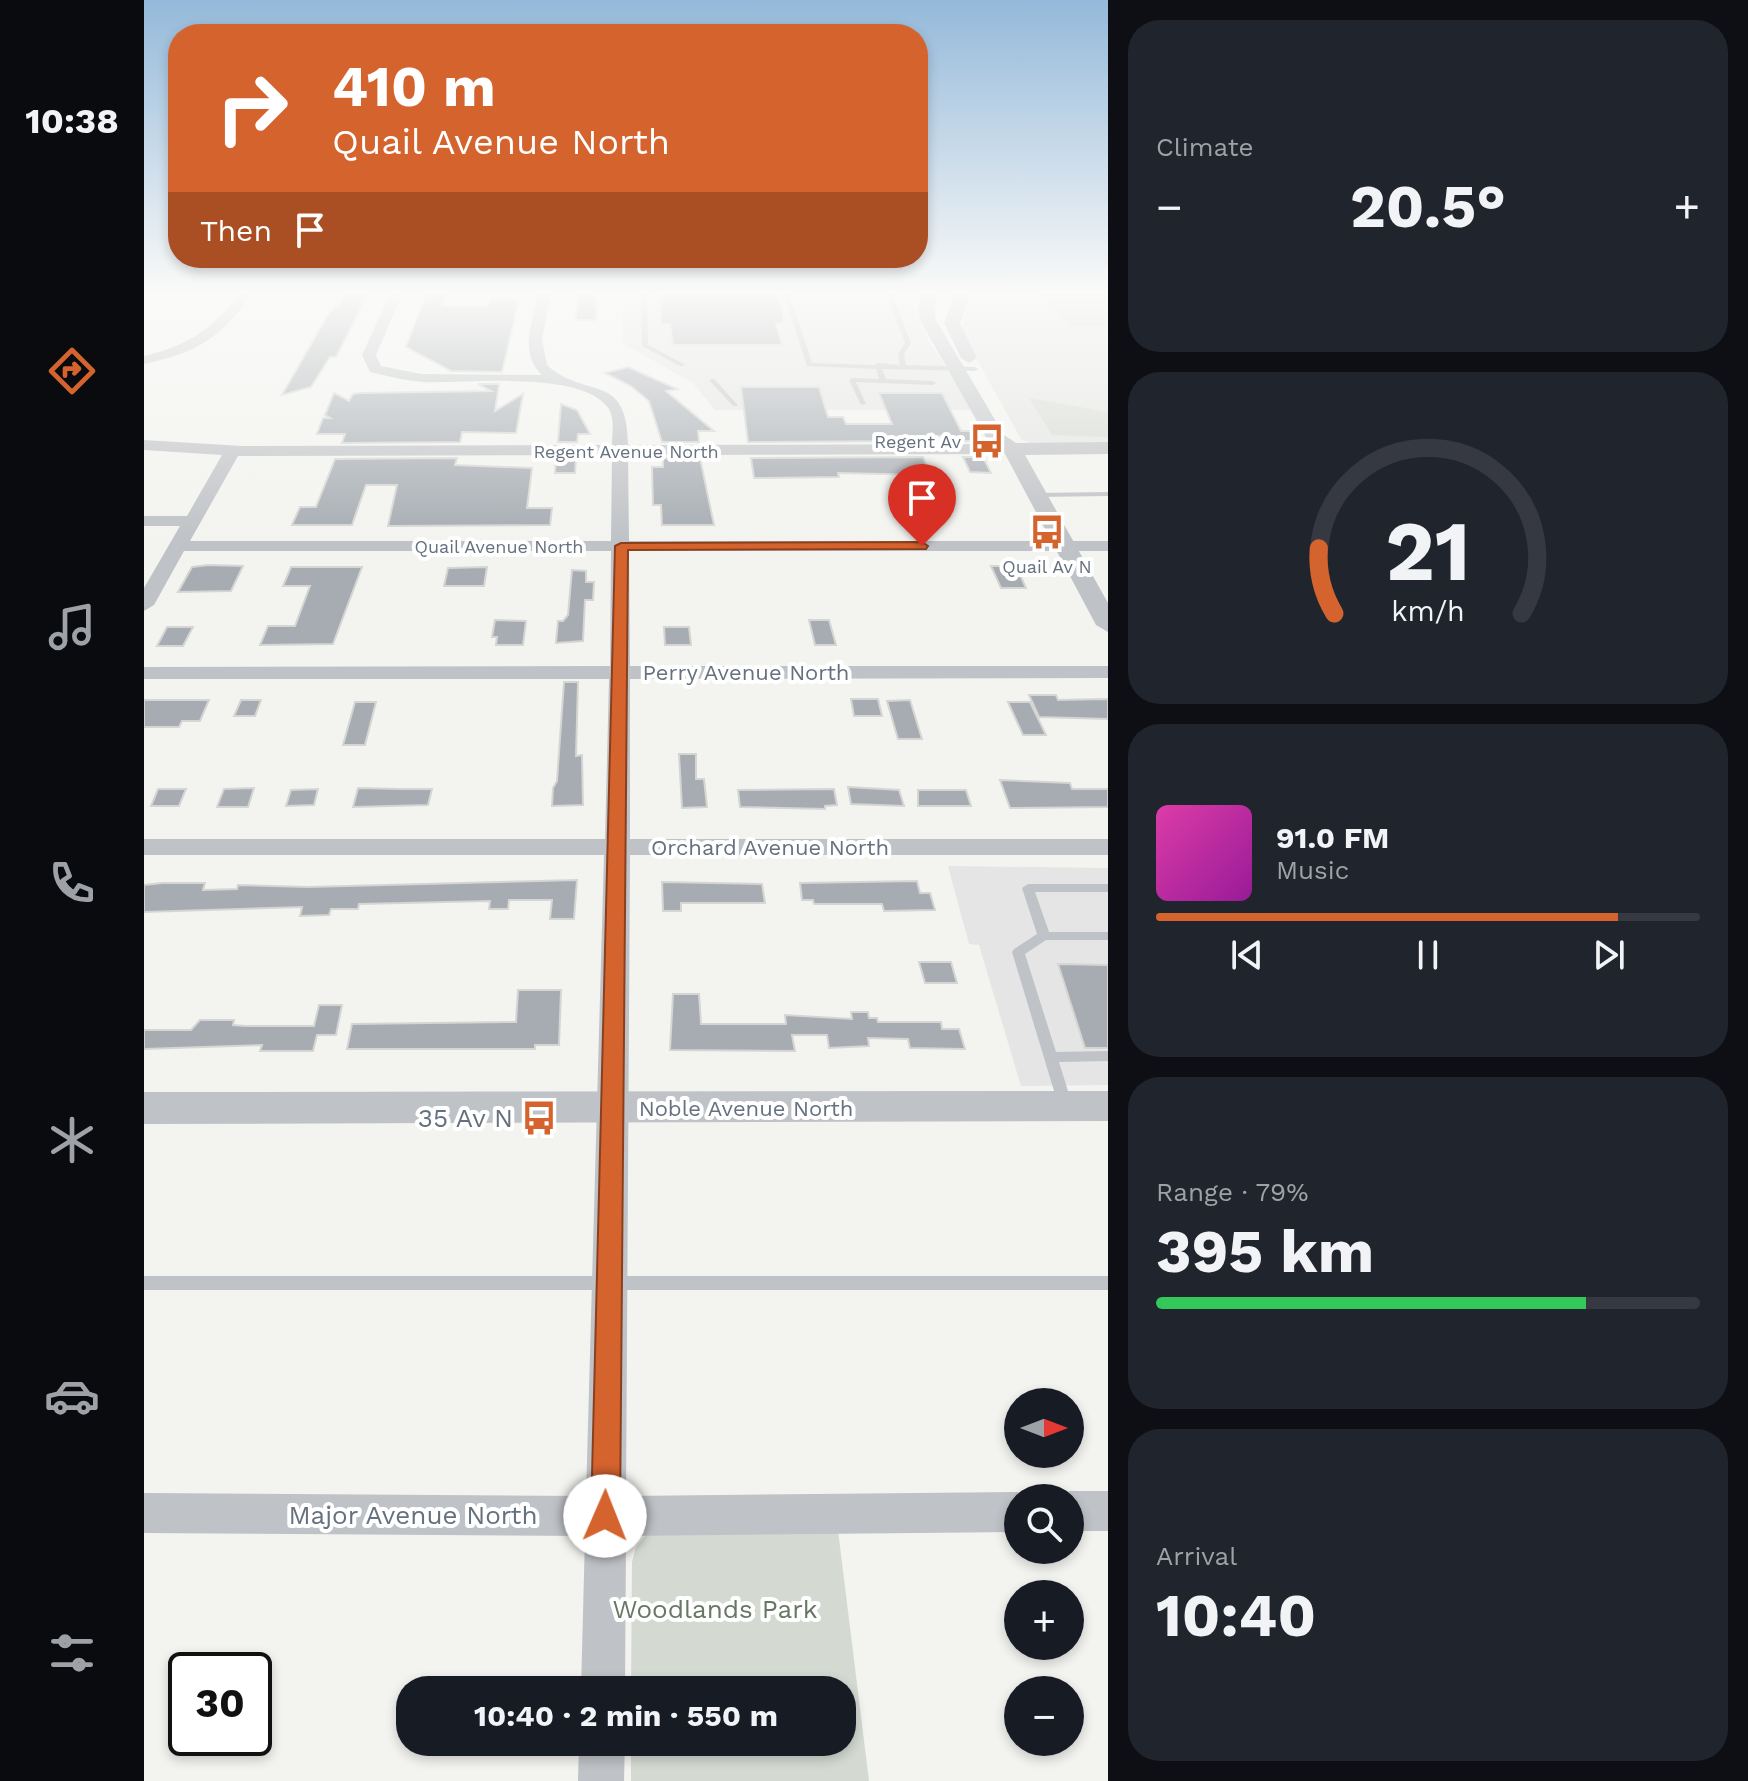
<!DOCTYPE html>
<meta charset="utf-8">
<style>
:root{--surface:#171b24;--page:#20242c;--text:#f1f3f6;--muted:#9ea1a6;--line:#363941;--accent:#d5632e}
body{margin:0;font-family:"Work Sans",sans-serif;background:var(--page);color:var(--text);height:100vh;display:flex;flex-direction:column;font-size:30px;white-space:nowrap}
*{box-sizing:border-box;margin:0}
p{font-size:26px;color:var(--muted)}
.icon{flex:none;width:44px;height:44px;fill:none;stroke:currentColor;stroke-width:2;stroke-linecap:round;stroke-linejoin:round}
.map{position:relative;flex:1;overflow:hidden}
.panel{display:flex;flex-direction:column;gap:20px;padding:20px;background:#0d0f14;width:640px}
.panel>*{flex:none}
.guide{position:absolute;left:24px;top:24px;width:760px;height:244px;border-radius:32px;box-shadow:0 4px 12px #0003;background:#d5632e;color:#fff;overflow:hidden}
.needle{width:52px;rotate:90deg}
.fabs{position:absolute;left:860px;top:1388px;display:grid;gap:16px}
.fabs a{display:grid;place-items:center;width:80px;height:80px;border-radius:50%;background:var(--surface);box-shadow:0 4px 12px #0003;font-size:40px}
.speed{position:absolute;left:24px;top:1652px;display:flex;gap:16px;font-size:40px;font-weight:700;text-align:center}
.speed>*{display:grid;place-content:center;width:104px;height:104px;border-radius:50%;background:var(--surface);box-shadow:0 4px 12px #0003;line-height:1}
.speed .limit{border:4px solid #111;border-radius:12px;background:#fff;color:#111}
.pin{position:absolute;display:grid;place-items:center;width:68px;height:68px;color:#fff;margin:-82px -34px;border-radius:50% 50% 50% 0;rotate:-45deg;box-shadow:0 0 8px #0007}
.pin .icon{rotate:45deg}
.me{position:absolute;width:88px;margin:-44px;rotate:1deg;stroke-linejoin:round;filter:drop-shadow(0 0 6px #0008)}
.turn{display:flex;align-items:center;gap:28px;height:168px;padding:0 32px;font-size:36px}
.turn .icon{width:104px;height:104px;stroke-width:2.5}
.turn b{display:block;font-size:56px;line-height:68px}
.then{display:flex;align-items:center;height:76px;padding:0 32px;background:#0003;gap:16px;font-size:30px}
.big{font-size:60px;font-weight:700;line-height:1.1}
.panel .card{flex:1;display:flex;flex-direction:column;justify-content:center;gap:12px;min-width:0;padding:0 28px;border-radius:32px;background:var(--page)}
.panel .dial{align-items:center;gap:0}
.dial svg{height:208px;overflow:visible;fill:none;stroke:var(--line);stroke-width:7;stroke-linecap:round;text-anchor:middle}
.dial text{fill:var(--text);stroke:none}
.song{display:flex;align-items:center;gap:24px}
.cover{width:96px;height:96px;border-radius:12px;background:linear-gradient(135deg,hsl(320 70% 55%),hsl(300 70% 35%))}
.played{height:8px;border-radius:4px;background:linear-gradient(90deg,var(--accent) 85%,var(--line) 85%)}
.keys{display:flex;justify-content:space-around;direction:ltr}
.heat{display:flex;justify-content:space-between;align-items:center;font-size:44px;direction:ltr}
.charge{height:12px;border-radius:6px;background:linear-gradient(90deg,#34c759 79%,var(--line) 0)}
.trip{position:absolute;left:252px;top:1676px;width:460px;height:80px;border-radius:32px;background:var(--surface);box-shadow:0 4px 12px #0003;font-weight:700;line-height:80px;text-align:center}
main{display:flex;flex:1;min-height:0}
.tabs{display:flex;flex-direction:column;width:144px;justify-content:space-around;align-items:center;background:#090b0e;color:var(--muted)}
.tabs .icon{width:56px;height:56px}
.tabs .current{color:var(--accent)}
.tabs b{font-size:36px;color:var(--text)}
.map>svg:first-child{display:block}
.built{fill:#e4e5e4}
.green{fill:#d4dad2}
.building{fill:#a6acb2;stroke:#d5d5d3;stroke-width:2}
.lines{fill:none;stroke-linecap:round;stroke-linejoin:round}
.service{fill:#bfc2c6;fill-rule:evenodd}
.minor{fill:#bfc2c6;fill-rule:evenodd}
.tertiary{fill:#bfc2c6;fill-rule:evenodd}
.route{fill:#d5632e;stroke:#8a401e;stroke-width:2}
.labels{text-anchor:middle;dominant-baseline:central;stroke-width:8;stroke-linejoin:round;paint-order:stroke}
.far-poi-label{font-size:18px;fill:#65717f;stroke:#fff;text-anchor:end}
.far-street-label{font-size:18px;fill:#65717f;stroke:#fff}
.street-label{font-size:22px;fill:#65717f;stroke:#fff}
.near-poi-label{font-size:26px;fill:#65717f;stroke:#fff;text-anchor:end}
.near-street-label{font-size:26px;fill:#65717f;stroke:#fff}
.near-park-label{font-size:26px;fill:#667763;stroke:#fff}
</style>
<main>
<nav class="tabs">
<b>10:38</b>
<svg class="icon current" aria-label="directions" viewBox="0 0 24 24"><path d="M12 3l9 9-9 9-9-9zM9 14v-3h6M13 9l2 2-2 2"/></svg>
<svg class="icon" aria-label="music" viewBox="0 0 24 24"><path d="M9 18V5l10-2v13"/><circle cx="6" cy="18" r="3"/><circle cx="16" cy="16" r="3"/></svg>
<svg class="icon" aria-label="phone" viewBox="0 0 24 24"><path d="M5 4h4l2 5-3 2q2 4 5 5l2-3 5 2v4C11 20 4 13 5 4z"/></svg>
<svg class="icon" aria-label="climate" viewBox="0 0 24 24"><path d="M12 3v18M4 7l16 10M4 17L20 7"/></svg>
<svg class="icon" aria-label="car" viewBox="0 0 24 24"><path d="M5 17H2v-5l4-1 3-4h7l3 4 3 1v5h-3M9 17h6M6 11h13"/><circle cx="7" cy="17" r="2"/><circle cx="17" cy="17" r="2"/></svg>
<svg class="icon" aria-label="filters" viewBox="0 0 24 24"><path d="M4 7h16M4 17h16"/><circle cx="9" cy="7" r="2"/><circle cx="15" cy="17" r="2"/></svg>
</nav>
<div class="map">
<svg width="964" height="1781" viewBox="0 0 964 1781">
<rect width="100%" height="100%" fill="#f3f4f0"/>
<path class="built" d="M479 292H763L785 341 829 410H571L549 383 478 343Z
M830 292H964V444H889L877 439 818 333 824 300Z
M804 866 964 868V1085L877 1086 835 945 825 944Z"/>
<path class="green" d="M898 294H964V327H924Z
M885 398 964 412V437L908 435Z
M694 1530 725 1781H487V1742H698V1690H487L488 1562 492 1547 504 1533Z"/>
<path class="building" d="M202 292H225L192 357H186L167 387 138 395 182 318 191 306H195Z
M283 292H302L298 306H344L346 299H375L358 372 307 371 262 347Z
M531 292H633L639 313V323L632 324 638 345H529L526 324H517L516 294Z
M434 295H453L452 320H432Z
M484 367 533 389 522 391 570 431H554L555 442H518L505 401 487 386 461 373Z
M334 384H355L351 411 379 394 372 433 318 432 316 442 198 443 201 434H173L179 418H186L181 415 190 393 205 401 209 394 216 393 347 391Z
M597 387H675L684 417H699L702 424H748L735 393H798L817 431H826L831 441H812L810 436H770L772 441 604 442Z
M417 404 433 410 446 434H434L433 442H414Z
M779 457 787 475 694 473 695 477 610 478 607 458Z
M819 457H839L847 473 826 472Z
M313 458 311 465 388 468 383 508H408L406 525 244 526 253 485H222L208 525H148L156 507H172L191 459Z
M412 458H432L431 473H411Z
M519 458H556L570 525H518L517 505H509L508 467H519Z
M64 565 99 566 87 591 34 592 48 567Z
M847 566H872L882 588H857Z
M147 567H218L189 644 116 645 124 626H151L166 586H139Z
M343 567 340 586H300L304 568Z
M428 570 442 571V582H450L449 600H441L439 641 412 643 414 621H419L424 615Z
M351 620 382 621 379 645H352L353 637H348Z
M665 620H685L692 645H671Z
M23 627H49L39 646H13Z
M520 627H545L547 645H521Z
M420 682H434L432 756 438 755 439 805 408 806 409 788 413 781Z
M885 695H912L914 700 964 699V719L895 717Z
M707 699H734L738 716H710Z
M0 700H65L56 721H38L35 727H0Z
M97 700H117L111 716H90Z
M766 700 778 739H754L743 701Z
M211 702H232L221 745H199Z
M864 702H886L902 735H879Z
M535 754H552V779H560L563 807 538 808Z
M856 780 926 783 928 789H964V807L866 808Z
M704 787 755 790 760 806 707 804Z
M110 788 104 807H73L80 789Z
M214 788 256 789H288L284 805 209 807Z
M14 789H42L35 806H7Z
M174 789 170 805 142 806 147 790Z
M690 789 693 805 681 806V809L596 807 594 790Z
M774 790H822L827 806H774Z
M433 880 430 919H406L408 900H365L364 909H345L346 901 215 904 214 909H187L185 915 156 916 158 907 0 912V885L18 883H61L59 890 93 889 94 885 164 887Z
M773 881 776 893H786L791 910 740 911 738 904H670L669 900H658L656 883Z
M518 882 618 884 621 903H537V911H519Z
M775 962H807L813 983H781Z
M914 964 964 965V1048H941Z
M374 990H417L415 1045H391V1049H203L208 1024 372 1022Z
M529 994H555L557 1024H642L641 1015 708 1019 707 1012H724L725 1018H733L734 1022H797L798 1029H815L821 1049 766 1048 764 1039 724 1038 725 1046 685 1048 683 1035H648L651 1051 526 1050Z
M175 1005H198L192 1035H173L169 1051H116L118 1045 0 1049V1030H47L56 1020H90L89 1025 101 1026H170Z"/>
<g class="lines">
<path class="service" d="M497 292H503L504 345 540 364V366H536L498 346Z
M639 292H645L668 363 731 365 734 363 756 365 754 354 761 343 741 292H747L767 343 760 354 762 365 831 367 834 369 831 371 738 369 742 379 789 381 792 383 789 385 712 382 722 404 717 405 705 380 708 378 735 379 732 369 663 366Z
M566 379H570L593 404V406H589L566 381Z
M964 492V496L892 497 888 495 892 493Z
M884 884H964V892H891L905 932H964V940H902L881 954 912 1052 964 1051V1061L915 1062 928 1104 926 1108 921 1110 916 1108 914 1104 868 952 870 949 893 934 878 888Z
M0 1276H964V1290H0Z"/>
<path class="minor" d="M97 292H109C77 338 55 352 0 364V356C44 346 70 328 97 292Z
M247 292H259L232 355 237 366 277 374 398 375C374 353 389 319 395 292H407L398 339 403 365C443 401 483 370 484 445L868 444 876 449 868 454 484 455 485 541H964V551H485L486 666H964V678L486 679V839H964V855H486L482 1496 874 1492 888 1498H874V1532L482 1536 481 1690H437L441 1536 0 1533V1493L442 1496 460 855H0V839H461L465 679H0V667L466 666 467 551H40L10 605 0 611V588L36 526H0V516H43L78 455 0 450V440L98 446 468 445C468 434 471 419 465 409 439 369 323 384 280 382 263 381 243 376 226 372L218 355ZM468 455 467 541H46L94 456Z
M926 1491H964V1531H926V1498H911Z
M435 1742H481L480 1781H434Z"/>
<path class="tertiary" d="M779 292H795L790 307 792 320 860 435 872 443 964 442V454L881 455 964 603V632L952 625 860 452 843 439 776 320 774 307Z
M811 292H827L816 323 833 358 825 363 817 358 800 323Z
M964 1091V1121L0 1124V1092Z"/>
</g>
<linearGradient id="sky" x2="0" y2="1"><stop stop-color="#94b9da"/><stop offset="0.54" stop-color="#fafaf8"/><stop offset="1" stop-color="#fafaf8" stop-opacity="0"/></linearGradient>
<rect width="964" height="541" fill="url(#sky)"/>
<path class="route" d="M778 542 784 546 782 549 484 550 476 1516 471 1526 461 1530 451 1526 447 1516 471 546 477 543Z"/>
<defs>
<g id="bus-bare" transform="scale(2.76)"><path d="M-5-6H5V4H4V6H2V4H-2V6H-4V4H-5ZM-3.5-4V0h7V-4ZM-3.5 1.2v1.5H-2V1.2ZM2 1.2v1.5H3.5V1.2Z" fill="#d5632e" stroke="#fff" stroke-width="2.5" paint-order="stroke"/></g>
</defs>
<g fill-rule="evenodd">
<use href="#bus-bare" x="843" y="441"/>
<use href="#bus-bare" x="903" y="532"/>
<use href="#bus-bare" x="395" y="1118"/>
</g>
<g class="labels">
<g class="far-poi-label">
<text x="817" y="441">Regent Av</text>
<text x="903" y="566" text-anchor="middle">Quail Av N</text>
</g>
<g class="far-street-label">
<text x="482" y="451">Regent Avenue North</text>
<text x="355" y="546">Quail Avenue North</text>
</g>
<g class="street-label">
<text x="602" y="672">Perry Avenue North</text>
<text x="626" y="847">Orchard Avenue North</text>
<text x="602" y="1108">Noble Avenue North</text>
</g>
<g class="near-poi-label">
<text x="369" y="1118">35 Av N</text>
</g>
<g class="near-street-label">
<text x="269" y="1515">Major Avenue North</text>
</g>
<g class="near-park-label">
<text x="571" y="1609">Woodlands Park</text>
</g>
</g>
</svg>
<div class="fabs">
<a><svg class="needle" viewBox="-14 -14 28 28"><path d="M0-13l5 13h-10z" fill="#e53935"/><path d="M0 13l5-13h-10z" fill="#9ea1a6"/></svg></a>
<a><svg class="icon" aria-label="search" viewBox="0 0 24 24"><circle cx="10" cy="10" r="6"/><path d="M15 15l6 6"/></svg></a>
<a>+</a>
<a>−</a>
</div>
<div class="speed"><div class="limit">30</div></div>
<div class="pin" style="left:778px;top:546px;background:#d93025"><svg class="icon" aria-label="arrive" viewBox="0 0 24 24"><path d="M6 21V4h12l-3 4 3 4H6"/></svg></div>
<svg class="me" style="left:461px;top:1516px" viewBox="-20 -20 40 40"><circle r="19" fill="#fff"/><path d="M0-13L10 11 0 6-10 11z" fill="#d5632e"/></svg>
<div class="trip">10:40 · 2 min · 550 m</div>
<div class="guide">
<div class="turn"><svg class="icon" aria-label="right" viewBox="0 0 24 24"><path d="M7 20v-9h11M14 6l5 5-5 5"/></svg><div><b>410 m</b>Quail Avenue North</div></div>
<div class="then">Then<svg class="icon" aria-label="arrive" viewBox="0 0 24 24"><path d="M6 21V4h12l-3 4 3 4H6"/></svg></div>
</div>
</div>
<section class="panel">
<div class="card"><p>Climate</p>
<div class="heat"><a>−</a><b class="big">20.5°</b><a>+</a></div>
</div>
<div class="card dial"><svg viewBox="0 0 100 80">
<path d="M14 69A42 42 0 1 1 86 69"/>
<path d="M14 69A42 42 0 0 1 8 44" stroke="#d5632e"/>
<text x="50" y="56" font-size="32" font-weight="700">21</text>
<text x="50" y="72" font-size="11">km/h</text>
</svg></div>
<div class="card">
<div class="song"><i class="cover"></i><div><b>91.0 FM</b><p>Music</p></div></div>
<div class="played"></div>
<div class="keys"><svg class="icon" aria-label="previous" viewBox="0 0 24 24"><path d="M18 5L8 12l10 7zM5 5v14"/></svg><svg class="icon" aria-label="pause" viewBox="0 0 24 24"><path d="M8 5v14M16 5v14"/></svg><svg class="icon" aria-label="next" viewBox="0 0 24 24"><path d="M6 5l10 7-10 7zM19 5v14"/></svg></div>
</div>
<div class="card"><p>Range · 79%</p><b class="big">395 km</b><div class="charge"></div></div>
<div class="card"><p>Arrival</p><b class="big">10:40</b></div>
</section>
</main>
